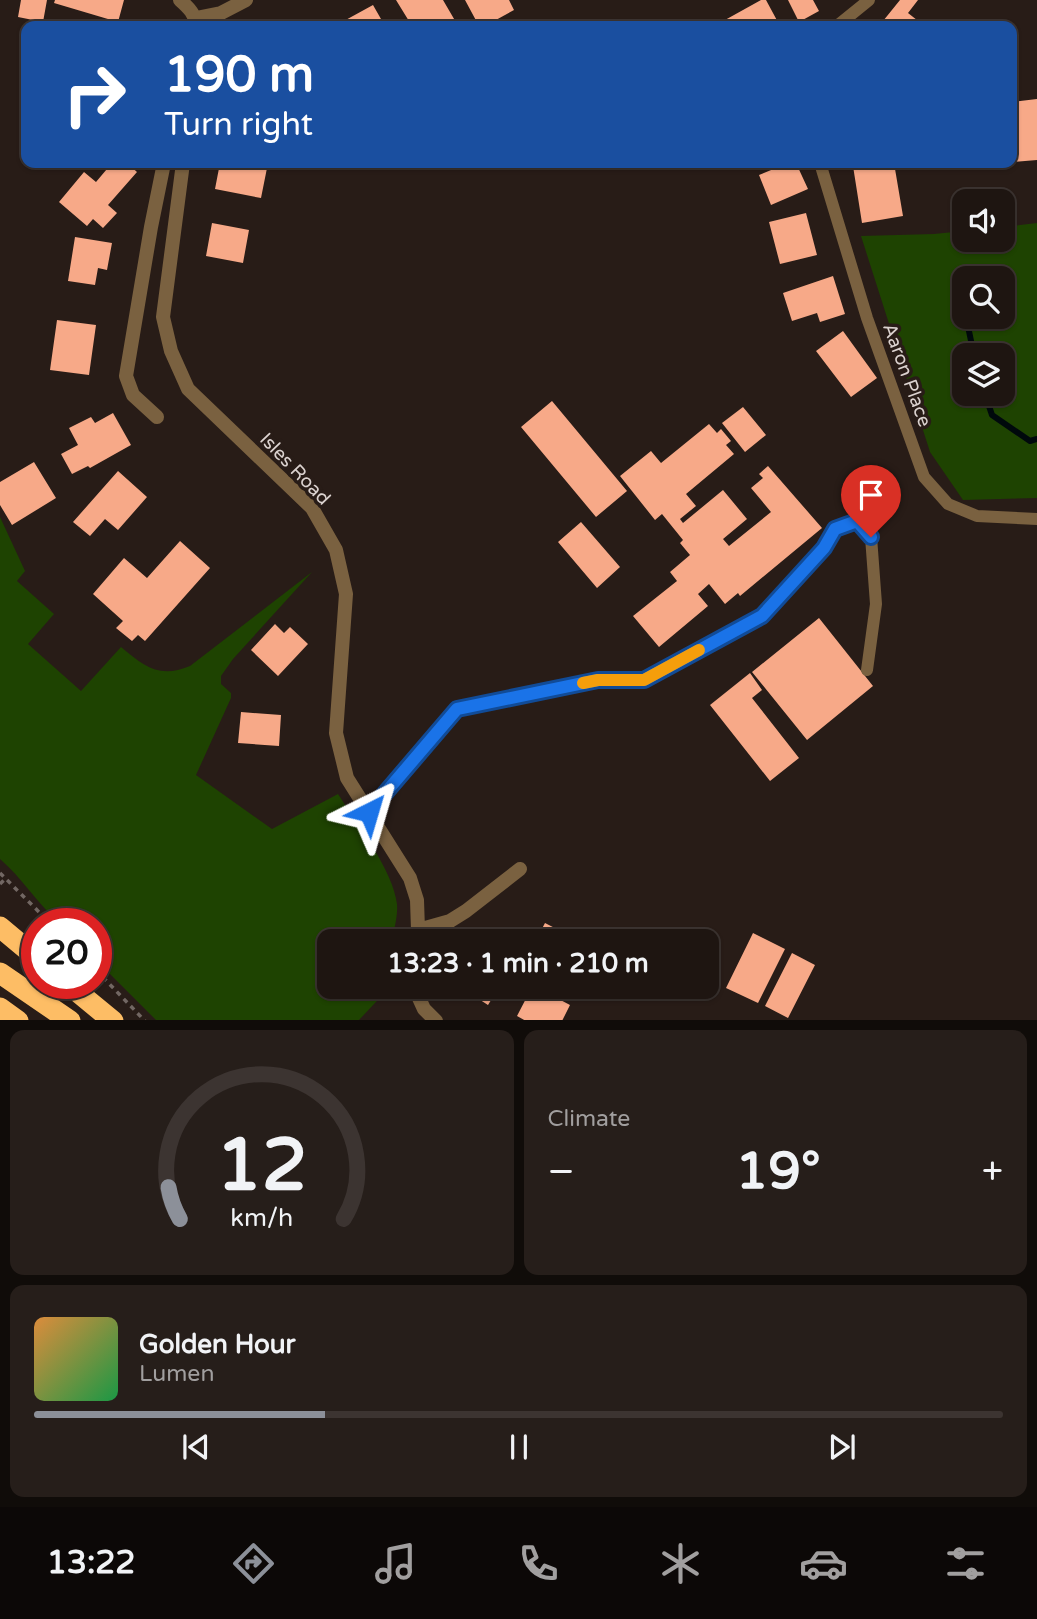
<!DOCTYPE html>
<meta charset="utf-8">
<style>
:root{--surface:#1e1511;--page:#261e1a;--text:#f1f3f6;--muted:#a19f9f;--line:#3c3431;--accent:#8c9099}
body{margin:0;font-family:"Varela Round",sans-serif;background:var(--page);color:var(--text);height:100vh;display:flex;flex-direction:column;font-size:26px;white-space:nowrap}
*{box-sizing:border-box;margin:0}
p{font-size:23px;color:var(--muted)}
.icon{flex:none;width:38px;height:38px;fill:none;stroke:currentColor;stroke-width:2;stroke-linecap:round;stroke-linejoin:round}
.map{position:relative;height:1020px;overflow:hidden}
.sheet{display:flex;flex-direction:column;gap:10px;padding:10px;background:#100c09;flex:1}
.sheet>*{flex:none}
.guide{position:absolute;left:21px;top:21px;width:996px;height:147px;border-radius:14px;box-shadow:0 2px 5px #0004,0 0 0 2px var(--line);background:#1a4fa0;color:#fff;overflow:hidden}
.fabs{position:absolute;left:952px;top:189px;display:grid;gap:14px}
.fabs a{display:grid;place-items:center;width:63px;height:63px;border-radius:14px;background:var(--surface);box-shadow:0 2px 5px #0004,0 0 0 2px var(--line);font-size:35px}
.speed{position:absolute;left:21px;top:908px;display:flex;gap:14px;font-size:35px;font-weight:700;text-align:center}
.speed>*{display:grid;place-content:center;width:91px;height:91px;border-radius:50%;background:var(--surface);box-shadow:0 2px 5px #0004,0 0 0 2px var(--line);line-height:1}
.speed .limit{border:10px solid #d22;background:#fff;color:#111}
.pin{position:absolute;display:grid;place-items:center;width:60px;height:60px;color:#fff;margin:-72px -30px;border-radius:50% 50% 50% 0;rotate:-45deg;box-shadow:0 0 7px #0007}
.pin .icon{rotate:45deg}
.me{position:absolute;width:77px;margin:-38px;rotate:40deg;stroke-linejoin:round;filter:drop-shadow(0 0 5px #0008)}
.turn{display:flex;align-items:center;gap:24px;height:147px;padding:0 28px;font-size:32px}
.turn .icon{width:91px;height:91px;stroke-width:2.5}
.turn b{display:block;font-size:49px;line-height:60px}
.big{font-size:52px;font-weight:700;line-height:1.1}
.sheet .card{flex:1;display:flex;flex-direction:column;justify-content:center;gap:10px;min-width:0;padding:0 24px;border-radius:14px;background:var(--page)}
.sheet .dial{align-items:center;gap:0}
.dial svg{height:182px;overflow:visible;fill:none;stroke:var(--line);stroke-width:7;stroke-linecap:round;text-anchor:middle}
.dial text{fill:var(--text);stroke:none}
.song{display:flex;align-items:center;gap:21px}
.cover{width:84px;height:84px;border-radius:10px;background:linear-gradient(135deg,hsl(30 70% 55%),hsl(140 70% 35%))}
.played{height:7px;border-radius:4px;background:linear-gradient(90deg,var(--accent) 30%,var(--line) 30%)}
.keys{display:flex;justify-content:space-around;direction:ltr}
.heat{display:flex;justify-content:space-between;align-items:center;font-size:38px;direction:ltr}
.sheet .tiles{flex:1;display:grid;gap:10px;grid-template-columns:1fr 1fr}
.card:last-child{grid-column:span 2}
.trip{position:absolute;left:317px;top:929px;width:402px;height:70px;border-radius:14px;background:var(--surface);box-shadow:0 2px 5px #0004,0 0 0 2px var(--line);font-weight:700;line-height:70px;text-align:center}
.menu{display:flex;height:112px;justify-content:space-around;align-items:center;background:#0c0807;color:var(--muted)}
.menu .icon{width:49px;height:49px}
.menu .on{color:var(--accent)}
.menu b{font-size:32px;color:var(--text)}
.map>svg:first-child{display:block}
.green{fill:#1e4301;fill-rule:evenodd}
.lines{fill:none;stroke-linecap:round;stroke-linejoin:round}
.stream{stroke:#00090c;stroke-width:6}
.building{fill:#f7a988}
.path{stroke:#726763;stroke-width:3.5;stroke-dasharray:5 5;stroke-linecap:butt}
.lane{stroke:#7a6140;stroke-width:12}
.street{stroke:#7a6140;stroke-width:14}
.highway{stroke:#fdbd65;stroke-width:21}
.route-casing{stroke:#114b97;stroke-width:18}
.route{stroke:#1a73e8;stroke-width:12}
.slow{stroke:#f59e0b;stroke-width:12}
.labels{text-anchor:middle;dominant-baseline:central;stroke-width:7;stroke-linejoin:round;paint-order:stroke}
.street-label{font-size:19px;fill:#dbd2cf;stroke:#281c17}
</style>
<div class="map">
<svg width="1037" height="1021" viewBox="0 0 1037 1021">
<rect width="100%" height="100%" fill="#281c17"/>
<path class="green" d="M1037 223V498L963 500 930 452 861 236 934 234 964 231V240H1003V227ZM964 278H1003V317H964ZM964 355H1003V394H964Z
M0 517 25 571 17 581 54 614 28 644 81 691 121 647C144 666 159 679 190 666L312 572 233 659 221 676V684L231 693V698L196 775 272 829 338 794C357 824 393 870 397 904 398 916 394 929 392 941L329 942V987H390L359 1020H156L96 960V924H60C38 904 22 878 0 859Z"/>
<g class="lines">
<path class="stream" d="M959 282 964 310
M966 317 974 355
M985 394 992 415 1030 441 1037 439"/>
</g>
<path class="building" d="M21 0H47L43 22 18 17Z
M55 0H124L118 22 54 3Z
M396 0H443L457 24 453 26H412Z
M465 0H509L514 10 485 26H479Z
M761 0H766L780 26H728L725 20Z
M788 0H813L819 11 799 22Z
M900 0H918L908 13 922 24 919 26H879Z
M373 5 385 26H344L342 22Z
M1037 99V160L1012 162V102Z
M112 163H127L137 172 108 205 117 213 103 228 93 219 87 226 59 202 84 172 96 182Z
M220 163H268L261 198 215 189Z
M774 163H796L808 189 771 205 759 175 776 168Z
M873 163H894L903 216 862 223 853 166Z
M806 213 817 255 780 264 769 222Z
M212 223 249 230 243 263 206 256Z
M75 237 112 243 107 270 98 268 95 285 68 281Z
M833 276 845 314 820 322 817 313 792 321 783 293Z
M57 320 96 325 89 375 50 370Z
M843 331 877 378 851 397 816 351Z
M552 401 627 491 596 517 521 427Z
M743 407 766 435 745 452 722 423Z
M113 413 131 445 90 468 88 466 72 474 61 454 78 445 69 428 91 417 95 423Z
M709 424 717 433 721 429 731 441 726 445 734 454 686 494 696 506 680 519 683 523 723 490 747 519 723 539 729 546 771 512 751 488 763 478 759 474 768 466 822 528 740 596 738 593 725 604 709 584 698 594 708 606 659 647 633 616 677 581 670 572 690 555 680 543 683 540 662 514 655 520 620 476 651 451 661 463Z
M34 462 56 498 12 525 0 505V482Z
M118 471 147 497 118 530 105 519 90 536 73 522Z
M581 522 620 567 597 588 558 542Z
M180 541 210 568 145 641 138 635 132 641 116 628 123 621 93 594 124 558 147 578Z
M819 618 873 686 807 740 752 672Z
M275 624 284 633 290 627 308 644 278 676 251 650Z
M750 673 762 690 752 698 799 758 770 781 710 705Z
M241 712 281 715 279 746 238 743Z
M545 923 582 942 536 940Z
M753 933 785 949 758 1003 726 988Z
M792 953 815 965 788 1018 765 1006Z
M460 987H499L488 1005Z
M532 987H536L570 1005 562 1021H526L517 1016Z"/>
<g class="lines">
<path class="path" d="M0 873 51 924
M0 884 6 878
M96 970 145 1021"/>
<path class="lane" d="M837 26 869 0
M820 163 867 318 924 477 948 504 977 516 1037 519
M369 812 457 709 598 680H644L762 616 824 548 835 529 857 521 871 537 876 604 867 670"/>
<path class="street" d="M180 0C189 8 195 14 197 26
M196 18 221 13 246 0
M183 163 163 317 171 351 188 389 312 508 336 550 346 594 336 733 347 778 410 878 417 900 418 930 416 942
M157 417 133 395 126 376 151 227 164 163
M418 930 450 921 466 911 520 869
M414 987 424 1009 436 1021"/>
<path class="highway" d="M0 927 37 958
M0 973 70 1021
M68 984 113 1021
M0 1008 18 1021"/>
</g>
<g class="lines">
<g class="route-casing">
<path id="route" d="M369 812 457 709 598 680H644L762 616 824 548 835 529 857 521 871 537"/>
</g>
<use href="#route" class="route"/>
<path class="slow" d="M583 683 598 680H644L699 650"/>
</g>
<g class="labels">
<g class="street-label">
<text transform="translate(907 375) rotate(70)">Aaron Place</text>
<text transform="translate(295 469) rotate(46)">Isles Road</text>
</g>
</g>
</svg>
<div class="fabs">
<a><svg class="icon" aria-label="sound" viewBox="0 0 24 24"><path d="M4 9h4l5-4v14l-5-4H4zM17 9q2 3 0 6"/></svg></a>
<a><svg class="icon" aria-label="search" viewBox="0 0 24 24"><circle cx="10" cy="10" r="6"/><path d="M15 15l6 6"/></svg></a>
<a><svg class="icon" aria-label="layers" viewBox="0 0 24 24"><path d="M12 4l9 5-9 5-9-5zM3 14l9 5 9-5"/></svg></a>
</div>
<div class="speed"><div class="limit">20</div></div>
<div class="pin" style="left:871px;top:537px;background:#d93025"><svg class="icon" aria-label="arrive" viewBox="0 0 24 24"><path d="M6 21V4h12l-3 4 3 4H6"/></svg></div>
<svg class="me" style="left:369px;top:812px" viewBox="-20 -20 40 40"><path d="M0-17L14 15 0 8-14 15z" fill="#1a73e8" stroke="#fff" stroke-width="4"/></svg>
<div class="trip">13:23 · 1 min · 210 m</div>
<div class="guide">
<div class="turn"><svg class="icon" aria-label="right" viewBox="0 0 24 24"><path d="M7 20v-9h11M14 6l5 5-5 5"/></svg><div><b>190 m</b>Turn right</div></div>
</div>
</div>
<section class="sheet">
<div class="tiles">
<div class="card dial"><svg viewBox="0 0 100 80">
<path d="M14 69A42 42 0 1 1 86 69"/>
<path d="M14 69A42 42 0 0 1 9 55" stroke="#8c9099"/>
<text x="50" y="56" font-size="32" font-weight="700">12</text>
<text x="50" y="72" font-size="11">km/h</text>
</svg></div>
<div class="card"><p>Climate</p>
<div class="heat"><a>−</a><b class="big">19°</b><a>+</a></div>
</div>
<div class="card">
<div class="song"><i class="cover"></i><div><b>Golden Hour</b><p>Lumen</p></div></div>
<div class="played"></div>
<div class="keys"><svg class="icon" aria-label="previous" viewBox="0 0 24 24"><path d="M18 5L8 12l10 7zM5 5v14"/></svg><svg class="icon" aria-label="pause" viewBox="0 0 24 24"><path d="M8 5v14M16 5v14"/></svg><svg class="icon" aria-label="next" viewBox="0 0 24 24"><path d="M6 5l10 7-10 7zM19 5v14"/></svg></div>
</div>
</div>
</section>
<nav class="menu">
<b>13:22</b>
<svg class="icon on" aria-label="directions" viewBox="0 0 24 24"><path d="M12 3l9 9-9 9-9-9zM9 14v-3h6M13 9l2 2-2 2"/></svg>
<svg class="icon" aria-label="music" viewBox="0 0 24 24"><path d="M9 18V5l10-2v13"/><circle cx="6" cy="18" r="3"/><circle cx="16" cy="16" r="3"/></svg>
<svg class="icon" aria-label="phone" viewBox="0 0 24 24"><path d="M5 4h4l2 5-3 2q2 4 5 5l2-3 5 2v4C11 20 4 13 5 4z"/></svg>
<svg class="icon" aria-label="climate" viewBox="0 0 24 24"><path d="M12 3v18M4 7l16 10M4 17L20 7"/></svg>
<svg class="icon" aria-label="car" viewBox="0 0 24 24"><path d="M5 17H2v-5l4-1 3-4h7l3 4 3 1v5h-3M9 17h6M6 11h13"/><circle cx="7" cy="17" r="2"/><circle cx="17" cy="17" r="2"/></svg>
<svg class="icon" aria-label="filters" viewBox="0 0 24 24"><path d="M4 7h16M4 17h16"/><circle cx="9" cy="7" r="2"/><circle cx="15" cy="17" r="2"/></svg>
</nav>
